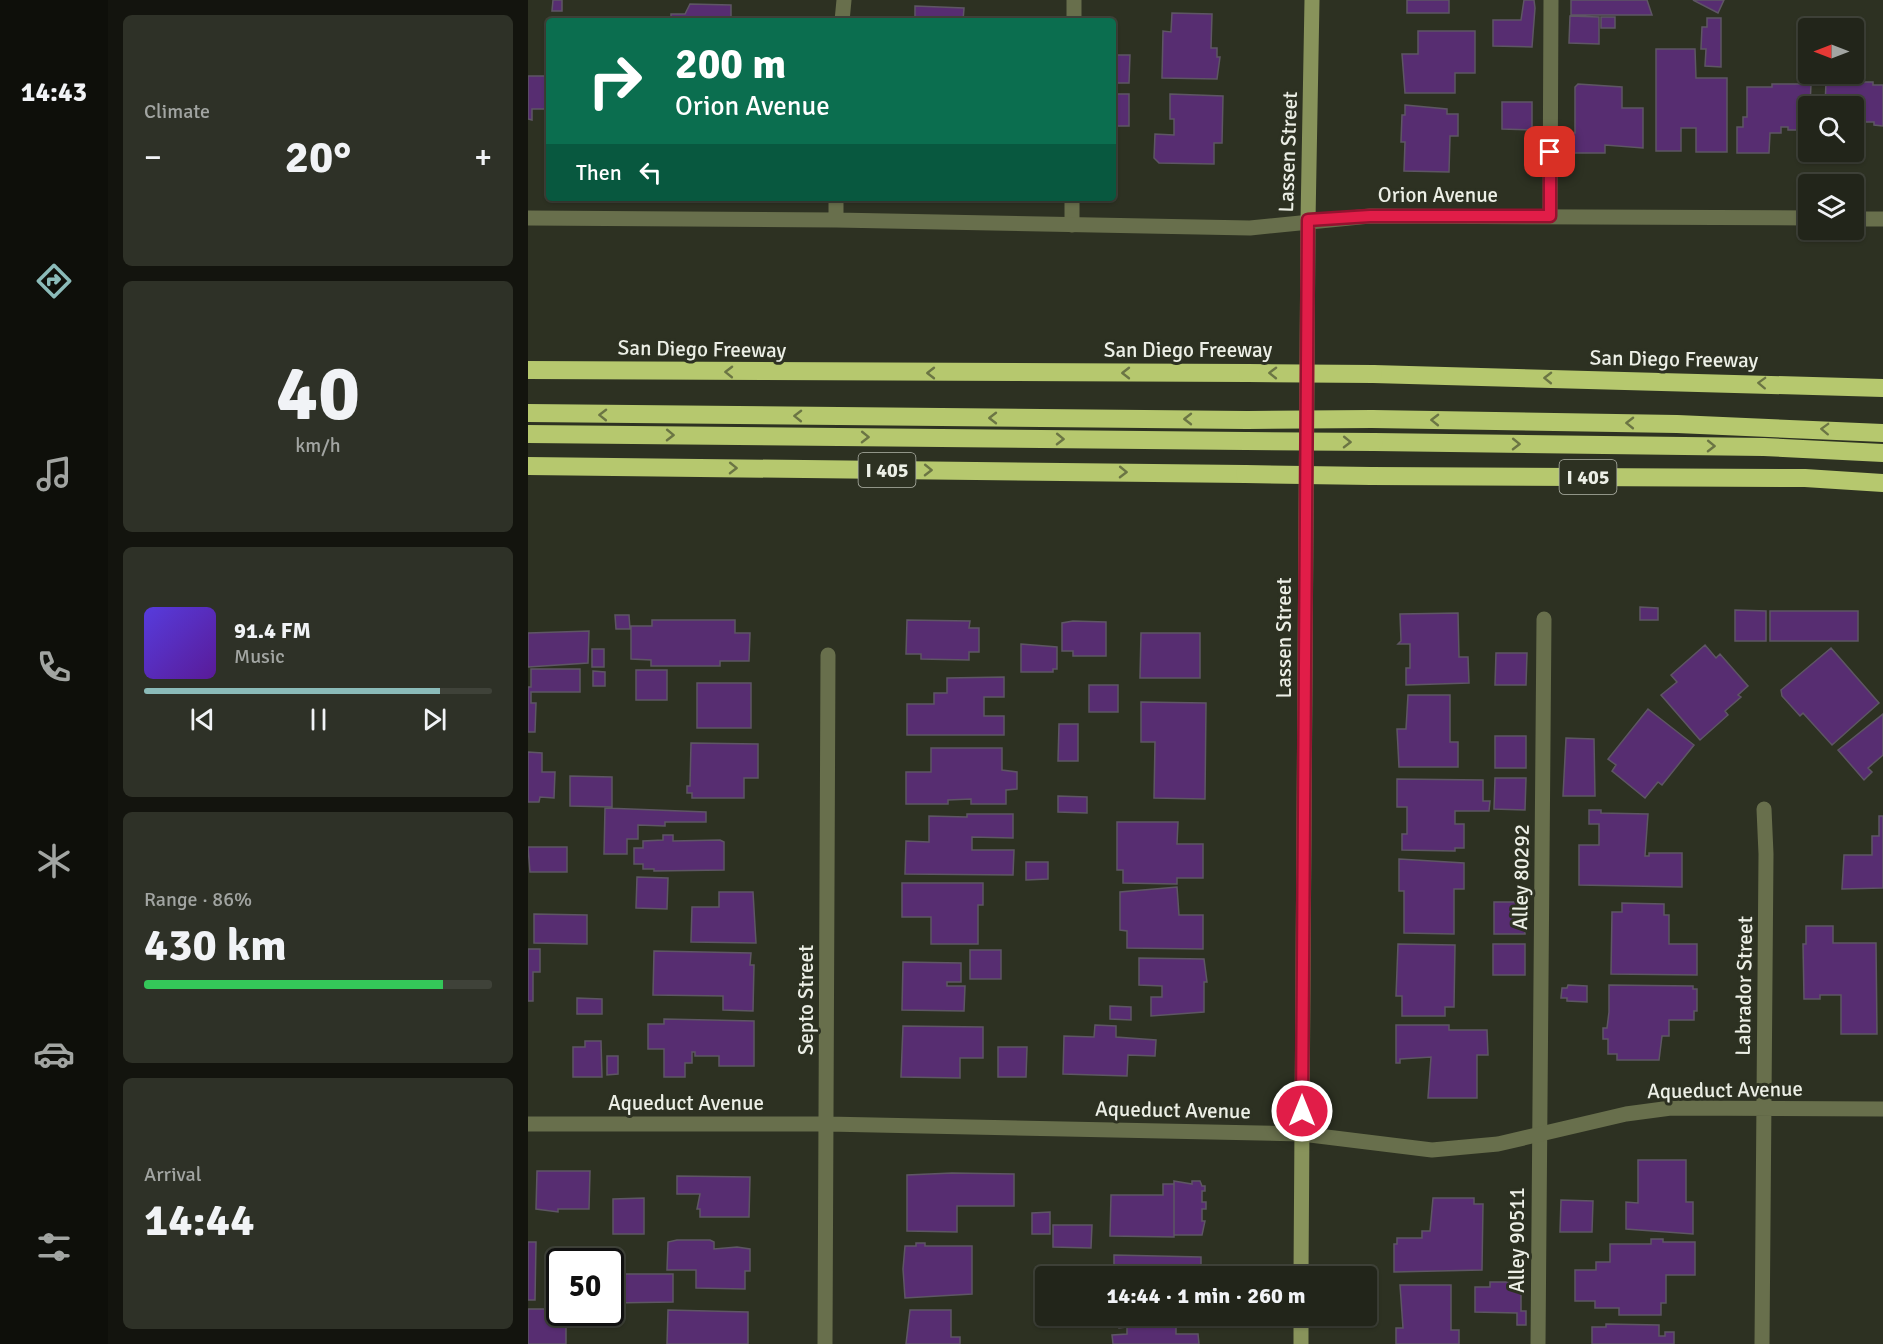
<!DOCTYPE html>
<meta charset="utf-8">
<style>
:root{--surface:#22251a;--page:#2e3127;--text:#f1f3f6;--muted:#a2a5a2;--line:#3f4239;--accent:#8bbbb9}
body{margin:0;font-family:Signika,sans-serif;background:var(--page);color:var(--text);height:100vh;display:flex;flex-direction:column;font-size:22px;white-space:nowrap}
*{box-sizing:border-box;margin:0}
p{font-size:20px;color:var(--muted)}
.icon{flex:none;width:33px;height:33px;fill:none;stroke:currentColor;stroke-width:2;stroke-linecap:round;stroke-linejoin:round}
.map{position:relative;flex:1;overflow:hidden}
.side{display:flex;flex-direction:column;gap:15px;padding:15px;background:#13140e;width:420px}
.side>*{flex:none}
.banner{position:absolute;left:18px;top:18px;width:570px;height:183px;border-radius:6px;box-shadow:0 2px 4px #0004,0 0 0 2px var(--line);background:#0b6e4f;color:#fff;overflow:hidden}
.needle{width:39px;rotate:270deg}
.fabs{position:absolute;left:1270px;top:18px;display:grid;gap:12px}
.fabs a{display:grid;place-items:center;width:66px;height:66px;border-radius:6px;background:var(--surface);box-shadow:0 2px 4px #0004,0 0 0 2px var(--line);font-size:30px}
.speed{position:absolute;left:18px;top:1248px;display:flex;gap:12px;font-size:30px;font-weight:700;text-align:center}
.speed>*{display:grid;place-content:center;width:78px;height:78px;border-radius:50%;background:var(--surface);box-shadow:0 2px 4px #0004,0 0 0 2px var(--line);line-height:1}
.speed .limit{border:3px solid #111;border-radius:9px;background:#fff;color:#111}
.pin{position:absolute;display:grid;place-items:center;width:51px;height:51px;color:#fff;margin:-26px;border-radius:12px;box-shadow:0 3px 9px #0006}
.me{position:absolute;width:66px;margin:-33px;rotate:0deg;stroke-linejoin:round;filter:drop-shadow(0 0 4px #0008)}
.turn{display:flex;align-items:center;gap:21px;height:126px;padding:0 30px;font-size:27px}
.turn .icon{width:78px;height:78px;stroke-width:2.5}
.turn b{display:block;font-size:42px;line-height:51px}
.then{display:flex;align-items:center;height:57px;padding:0 30px;background:#0003;gap:12px;font-size:22px}
.big{font-size:45px;font-weight:700;line-height:1.1}
.side .card{flex:1;display:flex;flex-direction:column;justify-content:center;gap:9px;min-width:0;padding:0 21px;border-radius:9px;background:var(--page)}
.side .dial{align-items:center;gap:0}
.dial b{font-size:78px;line-height:1}
.song{display:flex;align-items:center;gap:18px}
.cover{width:72px;height:72px;border-radius:9px;background:linear-gradient(135deg,hsl(250 70% 55%),hsl(270 70% 35%))}
.played{height:6px;border-radius:3px;background:linear-gradient(90deg,var(--accent) 85%,var(--line) 85%)}
.keys{display:flex;justify-content:space-around;direction:ltr}
.heat{display:flex;justify-content:space-between;align-items:center;font-size:33px;direction:ltr}
.charge{height:9px;border-radius:4px;background:linear-gradient(90deg,#34c759 86%,var(--line) 0)}
.trip{position:absolute;left:507px;top:1266px;width:342px;height:60px;border-radius:6px;background:var(--surface);box-shadow:0 2px 4px #0004,0 0 0 2px var(--line);font-weight:700;line-height:60px;text-align:center}
main{display:flex;flex:1;min-height:0}
.tabs{display:flex;flex-direction:column;width:108px;justify-content:space-around;align-items:center;background:#0e0f0a;color:var(--muted)}
.tabs .icon{width:42px;height:42px}
.tabs .selected{color:var(--accent)}
.tabs b{font-size:27px;color:var(--text)}
.map>svg:first-child{display:block}
.building{fill:#572d71;stroke:#5e5664;stroke-width:1.5}
.lines{fill:none;stroke-linecap:round;stroke-linejoin:round}
.service{stroke:#686f4c;stroke-width:15}
.minor{stroke:#686f4c;stroke-width:15}
.secondary{stroke:#88935b;stroke-width:15}
.motorway{stroke:#b6c86e;stroke-width:18}
.motorway-bridge{stroke:#b6c86e;stroke-width:18}
.oneway{stroke:#6b7544}
.route-casing{stroke:#92132f;stroke-width:15}
.route{stroke:#e11d48;stroke-width:10}
.labels{text-anchor:middle;dominant-baseline:central;stroke-width:6;stroke-linejoin:round;paint-order:stroke}
.shield{fill:#2d3122;stroke:#b3b6ab;stroke-width:1.5}
.shield-label{font-size:20px;font-weight:bold;fill:#ecefe6}
.street-label{font-size:21px;fill:#ecefe6;stroke:#2d3122}
</style>
<main>
<nav class="tabs">
<b>14:43</b>
<svg class="icon selected" aria-label="directions" viewBox="0 0 24 24"><path d="M12 3l9 9-9 9-9-9zM9 14v-3h6M13 9l2 2-2 2"/></svg>
<svg class="icon" aria-label="music" viewBox="0 0 24 24"><path d="M9 18V5l10-2v13"/><circle cx="6" cy="18" r="3"/><circle cx="16" cy="16" r="3"/></svg>
<svg class="icon" aria-label="phone" viewBox="0 0 24 24"><path d="M5 4h4l2 5-3 2q2 4 5 5l2-3 5 2v4C11 20 4 13 5 4z"/></svg>
<svg class="icon" aria-label="climate" viewBox="0 0 24 24"><path d="M12 3v18M4 7l16 10M4 17L20 7"/></svg>
<svg class="icon" aria-label="car" viewBox="0 0 24 24"><path d="M5 17H2v-5l4-1 3-4h7l3 4 3 1v5h-3M9 17h6M6 11h13"/><circle cx="7" cy="17" r="2"/><circle cx="17" cy="17" r="2"/></svg>
<svg class="icon" aria-label="filters" viewBox="0 0 24 24"><path d="M4 7h16M4 17h16"/><circle cx="9" cy="7" r="2"/><circle cx="15" cy="17" r="2"/></svg>
</nav>
<section class="side">
<div class="card"><p>Climate</p>
<div class="heat"><a>−</a><b class="big">20°</b><a>+</a></div>
</div>
<div class="card dial"><b>40</b><p>km/h</p></div>
<div class="card">
<div class="song"><i class="cover"></i><div><b>91.4 FM</b><p>Music</p></div></div>
<div class="played"></div>
<div class="keys"><svg class="icon" aria-label="previous" viewBox="0 0 24 24"><path d="M18 5L8 12l10 7zM5 5v14"/></svg><svg class="icon" aria-label="pause" viewBox="0 0 24 24"><path d="M8 5v14M16 5v14"/></svg><svg class="icon" aria-label="next" viewBox="0 0 24 24"><path d="M6 5l10 7-10 7zM19 5v14"/></svg></div>
</div>
<div class="card"><p>Range · 86%</p><b class="big">430 km</b><div class="charge"></div></div>
<div class="card"><p>Arrival</p><b class="big">14:44</b></div>
</section>
<div class="map">
<svg width="1355" height="1344" viewBox="0 0 1355 1344">
<rect width="100%" height="100%" fill="#2d3122"/>
<path class="building" d="M25 0H34V11H24Z
M879 0H921V13H879Z
M996 0H1006L1007 8 1004 47 965 46V20H993Z
M1043 0H1119L1124 15H1043Z
M1165 0H1196L1190 13Z
M162 4 203 5V21H143V14H157Z
M387 6 436 8 435 21H387Z
M644 13 684 14 683 48H689V57H692L689 79 634 78 635 31 643 32Z
M1042 16 1071 17V44L1041 43Z
M1073 17H1087V28H1073Z
M1179 18H1193V67L1177 66 1178 49H1173L1174 27H1179Z
M890 31H947V73H927V93H877L874 54H890Z
M1128 49H1167L1168 78H1199V152H1168V128H1153V151H1128Z
M585 55H602L601 83H585Z
M0 76H19V109H4V120L0 119Z
M1298 82H1345V85H1355V126L1346 125V122H1329L1326 155H1294L1295 152H1326V106H1297Z
M1050 84 1094 87V108H1115V148L1077 145V153H1045L1042 133H1047V87Z
M1244 84H1283L1281 130H1260V127H1253V133H1242L1241 153H1209V127H1215V117H1219V87H1244Z
M585 94H601V126H585Z
M642 94 695 96 694 143H686V164L631 163 626 158 627 134 646 135V119H642Z
M974 102H1004V130L974 129Z
M877 105 919 109V114H930V136H922L921 172 876 171 877 142H873L874 115H877Z
M1112 607 1130 608V620H1112Z
M1207 610 1238 611V641H1207Z
M1242 611H1330V641H1242Z
M930 613 931 657H940L941 683 878 685V668H882V644H870L873 641 872 614Z
M87 615H101L102 629H88Z
M124 620H207V633H222L221 661H192V666H123V660L103 659V626H124Z
M379 620 442 621 441 628H451V652H441V660L393 659V654H378Z
M545 621 578 622V656H545V651H534V623Z
M61 631 60 663 0 667V633Z
M613 633H672V678H612Z
M493 644 529 647V669H525V672H493Z
M1177 645 1188 658 1192 654 1220 686 1210 695 1213 697 1197 711 1200 715 1172 740 1133 695 1149 682 1143 675Z
M1303 648 1351 703 1304 745 1275 713 1272 716 1254 696 1253 690Z
M64 649H76V667H64Z
M968 653H999L998 685H967Z
M3 669H52V692H3V703H8L7 732H0V687H3Z
M108 670H139V700H108Z
M65 671 77 672V686H65Z
M476 677V697H456V716H476V735H379V704H406V693H419V678Z
M169 683H223V728H169Z
M561 685H590V712H561Z
M880 695H922V742H930V767H871L869 729H878Z
M613 702 678 703 677 799 626 798 627 742H613Z
M1120 709 1166 745 1134 785 1130 782 1117 798 1084 771 1088 765 1080 759Z
M1355 714V755L1340 768 1344 772 1336 780 1310 750Z
M531 724H550V761H530Z
M967 736H998V768H967Z
M1038 738 1066 739 1067 796H1035Z
M163 743 230 744V778H216V798H164V793H159V786H162Z
M403 748H474V770L489 772V789L478 790V804H443V799L420 800V804H378V772H403Z
M0 752 14 753V772H27L26 798 12 797 11 802H0Z
M42 776 84 777V807L42 806Z
M967 778H998L997 810 966 809Z
M869 779 955 780V801H962L961 811H927V824H936V848H927V851L874 850V834H879V807H869Z
M530 796 559 797V813L530 812Z
M77 808 178 812V822H137V826L110 825V839H99V854H76Z
M1061 810H1073V813L1120 814 1117 856H1121V853H1154V887L1051 885V845H1071V824H1061Z
M439 814H485V838L444 837V850H486L485 875 377 874 378 841 401 842V816L439 817Z
M1351 816H1355V888L1314 889 1316 855H1344V836H1351Z
M589 822H650L649 844H675V878H649V884L595 883V870H589Z
M135 835H145V841L192 840 196 842V870L126 871V869H115V864H106V848H115V841L135 840Z
M0 847H39V872H2Z
M871 859 936 863V889H926V934L876 933V891H871Z
M498 862H520V879L498 880Z
M109 877 140 878 139 909 108 908Z
M374 883H455V905H450V944H403V917H374Z
M649 887 651 915H675V949L599 948V931L592 930V892Z
M191 892H225L228 943 163 942 164 907H191Z
M966 902H997V934H966Z
M1094 903 1136 904V915H1141V944H1169V975L1083 974 1084 912H1094Z
M6 914 59 915V944L6 943Z
M1278 926H1305V943H1348L1349 1034H1313V995H1292V999H1276L1275 944H1278Z
M870 944 927 945 926 1007H917V1016H874V996H868Z
M965 944H997V975H965Z
M0 949H12V972H5V1001H0Z
M442 950H473V979H442Z
M126 951 223 953 222 965H226L225 1011 195 1010V996L125 995Z
M611 958 676 959 679 982H676V1012L623 1016V997H634V986L611 985Z
M375 962 433 963V982H419V986H437L436 1011 374 1010Z
M1040 985 1059 986V1002L1039 1001V998H1033L1034 988H1039Z
M1081 985 1165 986V989H1169V1011H1166V1020H1141V1036H1134L1131 1060H1089V1054H1080V1039H1075V1028H1079L1081 1012Z
M49 998 74 999V1014H49Z
M582 1006 603 1007V1020L582 1019Z
M136 1019 226 1021V1066H191V1056H167V1052H164V1063H157V1077H136V1049H120V1024H136Z
M567 1025 588 1026V1037L628 1040 627 1056 600 1055 599 1076 535 1074 536 1036 566 1037Z
M868 1025H921V1030H959L960 1055H949V1098H900L903 1057 872 1059V1063H868Z
M375 1026 455 1027V1058H432V1078L373 1077Z
M57 1041H73L74 1077H45V1047H57Z
M470 1047H499L498 1077H470Z
M79 1056H90V1074L79 1075Z
M1110 1160H1158V1202H1165V1234L1098 1229V1202L1110 1203Z
M9 1171H62L61 1209H30V1212L8 1209Z
M424 1173 486 1174V1206H429V1232L379 1231V1175Z
M149 1176 222 1177 221 1217H172V1209H169L172 1194H149Z
M646 1181 664 1184V1181H672L674 1186H677V1191H674V1202H678V1209H674V1221H677L674 1235H646Z
M635 1184H646V1237L582 1236 583 1195H635Z
M116 1198V1234H85V1199Z
M905 1198H946V1204H955L954 1270 866 1272V1244H869V1238H894V1231H902Z
M1033 1200 1065 1201 1064 1232H1032Z
M522 1212V1234H504V1213Z
M525 1225H564L563 1248 525 1247Z
M1123 1239H1135V1242H1167V1275H1138V1303H1133V1315H1091V1308H1067V1301H1047V1270H1068V1262H1082V1244H1123Z
M149 1240H182L186 1242V1249L209 1247 222 1249V1271H217V1289L168 1288V1270H139L140 1242Z
M0 1242H8L7 1300H0Z
M388 1243H397V1246H444V1294L377 1298 375 1269 377 1246H388Z
M586 1255 673 1257V1276H586Z
M89 1274H145V1302L82 1303V1279H89Z
M962 1282H993V1311H998V1325H989V1313L947 1312V1287H962Z
M872 1285H923V1330H931V1344H868V1328H875Z
M82 1306H93L94 1323 78 1324V1312H82Z
M0 1309H32V1312H38V1344H0Z
M140 1310 220 1312V1344H139Z
M382 1310H423V1337H432V1344H378Z
M591 1316H648V1334H670L671 1344H585L584 1335 599 1334V1327L591 1328Z
M1078 1324 1131 1325V1336H1137V1332H1146V1344H1064V1327H1078Z"/>
<g class="lines">
<path class="service" d="M546 21V0
M1022 216 1023 0
M544 225V198
M1010 1344 1016 619"/>
<path class="minor" d="M314 21 316 0
M0 218 308 220 722 228 842 216 1281 218
M1326 219H1355
M308 220V198
M0 1124H299L774 1134 904 1150 970 1144 1098 1114 1143 1108 1355 1109
M297 1344 300 655
M1234 1344 1238 854 1236 809"/>
<path class="secondary" d="M773 1276 780 221 784 0
M773 1344V1316"/>
<path class="motorway" d="M0 370 720 373
M845 374 1355 388
M0 413 719 420
M844 419 1149 424 1355 433
M0 434 718 441
M846 442 1236 447 1355 453
M0 466 717 474
M843 476 1277 478 1355 483"/>
<path class="motorway-bridge" d="M720 373 845 374
M719 420 844 419
M718 441 846 442
M717 474 843 476"/>
</g>
<defs><path id="oneway-chevron" d="M-2-3.5L2.5 0L-2 3.5" fill="none" stroke-width="1.6" stroke-linecap="round" stroke-linejoin="round" transform="scale(1.5)"/></defs>
<g class="oneway">
<use href="#oneway-chevron" transform="translate(201 372) rotate(-179)"/>
<use href="#oneway-chevron" transform="translate(403 373) rotate(180)"/>
<use href="#oneway-chevron" transform="translate(598 373) rotate(180)"/>
<use href="#oneway-chevron" transform="translate(745 373) rotate(-179)"/>
<use href="#oneway-chevron" transform="translate(1020 378) rotate(-179)"/>
<use href="#oneway-chevron" transform="translate(1234 383) rotate(-178)"/>
<use href="#oneway-chevron" transform="translate(75 415) rotate(-179)"/>
<use href="#oneway-chevron" transform="translate(270 416) rotate(-179)"/>
<use href="#oneway-chevron" transform="translate(465 418) rotate(-180)"/>
<use href="#oneway-chevron" transform="translate(660 419) rotate(-180)"/>
<use href="#oneway-chevron" transform="translate(907 420) rotate(-179)"/>
<use href="#oneway-chevron" transform="translate(1102 423) rotate(-179)"/>
<use href="#oneway-chevron" transform="translate(1297 429) rotate(-178)"/>
<use href="#oneway-chevron" transform="translate(142 435) rotate(1)"/>
<use href="#oneway-chevron" transform="translate(337 437) rotate(1)"/>
<use href="#oneway-chevron" transform="translate(532 439) rotate(1)"/>
<use href="#oneway-chevron" transform="translate(819 442) rotate(1)"/>
<use href="#oneway-chevron" transform="translate(988 444) rotate(1)"/>
<use href="#oneway-chevron" transform="translate(1183 446) rotate(1)"/>
<use href="#oneway-chevron" transform="translate(205 468) rotate(1)"/>
<use href="#oneway-chevron" transform="translate(400 470) rotate(1)"/>
<use href="#oneway-chevron" transform="translate(595 472) rotate(1)"/>
</g>
<g class="lines">
<g class="route-casing">
<path id="route" d="M774 1111 780 220 842 216H1022V152"/>
</g>
<use href="#route" class="route"/>
</g>
<g class="labels">
<g class="shield">
<rect x="330.5" y="453" width="57" height="34" rx="4.5"/>
<rect x="1031.5" y="460" width="57" height="34" rx="4.5"/>
</g>
<g class="shield-label">
<text x="359" y="470">I 405</text>
<text x="1060" y="477">I 405</text>
</g>
<g class="street-label">
<text transform="translate(760 152) rotate(-88)">Lassen Street</text>
<text x="910" y="195">Orion Avenue</text>
<text transform="translate(174 349) rotate(1)">San Diego Freeway</text>
<text x="660" y="350">San Diego Freeway</text>
<text transform="translate(1146 359) rotate(1)">San Diego Freeway</text>
<text transform="translate(756 638) rotate(-90)">Lassen Street</text>
<text transform="translate(993 877) rotate(-89)">Alley 80292</text>
<text transform="translate(1216 986) rotate(-89)">Labrador Street</text>
<text transform="translate(278 1000) rotate(-90)">Septo Street</text>
<text transform="translate(1197 1090) rotate(-1)">Aqueduct Avenue</text>
<text x="158" y="1103">Aqueduct Avenue</text>
<text transform="translate(645 1110) rotate(1)">Aqueduct Avenue</text>
<text transform="translate(989 1240) rotate(-90)">Alley 90511</text>
</g>
</g>
</svg>
<div class="fabs">
<a><svg class="needle" viewBox="-14 -14 28 28"><path d="M0-13l5 13h-10z" fill="#e53935"/><path d="M0 13l5-13h-10z" fill="#a2a5a2"/></svg></a>
<a><svg class="icon" aria-label="search" viewBox="0 0 24 24"><circle cx="10" cy="10" r="6"/><path d="M15 15l6 6"/></svg></a>
<a><svg class="icon" aria-label="layers" viewBox="0 0 24 24"><path d="M12 4l9 5-9 5-9-5zM3 14l9 5 9-5"/></svg></a>
</div>
<div class="speed"><div class="limit">50</div></div>
<div class="pin" style="left:1022px;top:152px;background:#d93025"><svg class="icon" aria-label="arrive" viewBox="0 0 24 24"><path d="M6 21V4h12l-3 4 3 4H6"/></svg></div>
<svg class="me" style="left:774px;top:1111px" viewBox="-20 -20 40 40"><circle r="17" fill="#e11d48" stroke="#fff" stroke-width="3"/><path d="M0-11L8 9 0 5-8 9z" fill="#fff"/></svg>
<div class="trip">14:44 · 1 min · 260 m</div>
<div class="banner">
<div class="turn"><svg class="icon" aria-label="right" viewBox="0 0 24 24"><path d="M7 20v-9h11M14 6l5 5-5 5"/></svg><div><b>200 m</b>Orion Avenue</div></div>
<div class="then">Then<svg class="icon" aria-label="left" viewBox="0 0 24 24"><path d="M17 20v-9H6M10 6l-5 5 5 5"/></svg></div>
</div>
</div>
</main>
